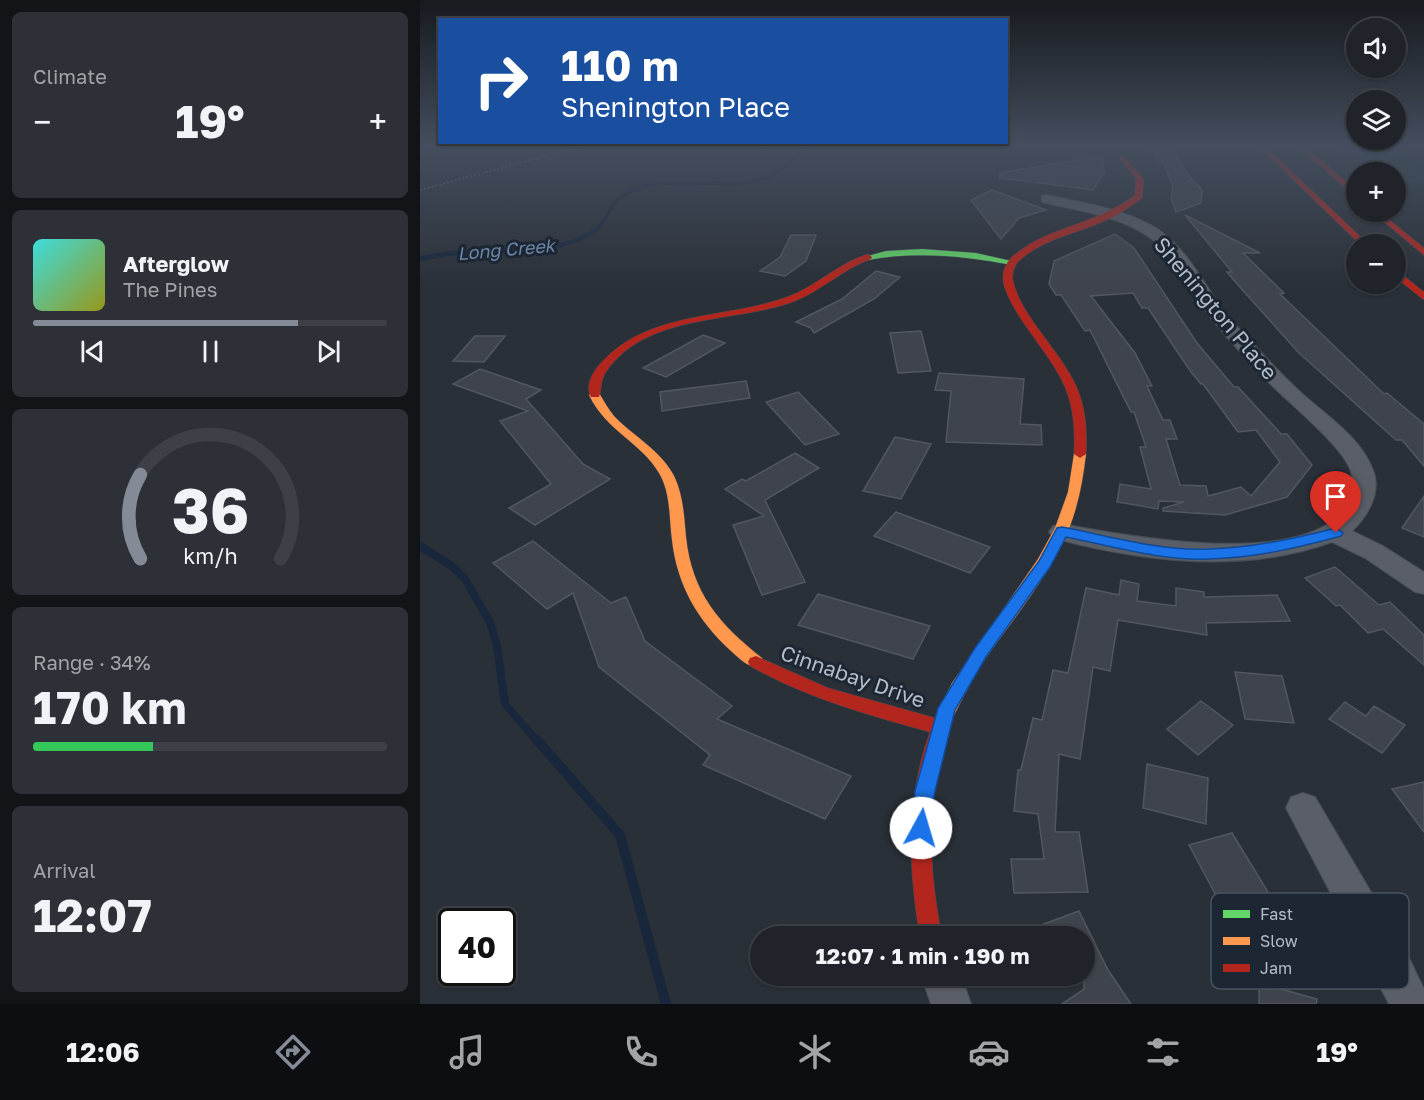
<!DOCTYPE html>
<meta charset="utf-8">
<style>
:root{--surface:#20242a;--page:#2d3036;--text:#f1f3f6;--muted:#a2a4a8;--line:#3d4147;--accent:#848b96}
body{margin:0;font-family:"Golos Text",sans-serif;background:var(--page);color:var(--text);height:100vh;display:flex;flex-direction:column;font-size:22px;white-space:nowrap}
*{box-sizing:border-box;margin:0}
p{font-size:20px;color:var(--muted)}
.icon{flex:none;width:33px;height:33px;fill:none;stroke:currentColor;stroke-width:2;stroke-linecap:round;stroke-linejoin:round}
.map{position:relative;flex:1;overflow:hidden}
.drawer{display:flex;flex-direction:column;gap:12px;padding:12px;background:#121417;width:420px}
.drawer>*{flex:none}
.guide{position:absolute;left:18px;top:18px;width:570px;height:126px;border-radius:0px;box-shadow:0 2px 4px #0004,0 0 0 2px var(--line);background:#1a4fa0;color:#fff;overflow:hidden}
.tools{position:absolute;left:926px;top:18px;display:grid;gap:12px}
.tools a{display:grid;place-items:center;width:60px;height:60px;border-radius:50%;background:var(--surface);box-shadow:0 2px 4px #0004,0 0 0 2px var(--line);font-size:30px}
.speed{position:absolute;left:18px;top:908px;display:flex;gap:12px;font-size:30px;font-weight:700;text-align:center}
.speed>*{display:grid;place-content:center;width:78px;height:78px;border-radius:50%;background:var(--surface);box-shadow:0 2px 4px #0004,0 0 0 2px var(--line);line-height:1}
.speed .limit{border:3px solid #111;border-radius:9px;background:#fff;color:#111}
.pin{position:absolute;display:grid;place-items:center;width:51px;height:51px;color:#fff;margin:-62px -26px;border-radius:50% 50% 50% 0;rotate:-45deg;box-shadow:0 0 6px #0007}
.pin .icon{rotate:45deg}
.me{position:absolute;width:66px;margin:-33px;rotate:6deg;stroke-linejoin:round;filter:drop-shadow(0 0 4px #0008)}
.turn{display:flex;align-items:center;gap:21px;height:126px;padding:0 24px;font-size:27px}
.turn .icon{width:78px;height:78px;stroke-width:2.5}
.turn b{display:block;font-size:42px;line-height:51px}
.big{font-size:45px;font-weight:700;line-height:1.1}
.drawer .widget{flex:1;display:flex;flex-direction:column;justify-content:center;gap:9px;min-width:0;padding:0 21px;border-radius:9px;background:var(--page)}
.drawer .dial{align-items:center;gap:0}
.dial svg{height:156px;overflow:visible;fill:none;stroke:var(--line);stroke-width:7;stroke-linecap:round;text-anchor:middle}
.dial text{fill:var(--text);stroke:none}
.song{display:flex;align-items:center;gap:18px}
.cover{width:72px;height:72px;border-radius:9px;background:linear-gradient(135deg,hsl(180 70% 55%),hsl(60 70% 35%))}
.played{height:6px;border-radius:3px;background:linear-gradient(90deg,var(--accent) 75%,var(--line) 75%)}
.keys{display:flex;justify-content:space-around;direction:ltr}
.heat{display:flex;justify-content:space-between;align-items:center;font-size:33px;direction:ltr}
.charge{height:9px;border-radius:4px;background:linear-gradient(90deg,#34c759 34%,var(--line) 0)}
.trip{position:absolute;left:330px;top:926px;width:345px;height:60px;border-radius:30px;background:var(--surface);box-shadow:0 2px 4px #0004,0 0 0 2px var(--line);font-weight:700;line-height:60px;text-align:center}
.tab-bar{display:flex;height:96px;justify-content:space-around;align-items:center;background:#0d0e11;color:var(--muted)}
.tab-bar .icon{width:42px;height:42px}
.tab-bar .active{color:var(--accent)}
.tab-bar b{font-size:27px;color:var(--text)}
main{display:flex;flex:1;min-height:0}
.map>svg:first-child{display:block}
.green{fill:#273a3e}
.lines{fill:none;stroke-linecap:round;stroke-linejoin:round}
.stream-far3{stroke:#19273c;stroke-width:4}
.stream-far2{stroke:#19273c;stroke-width:5}
.stream-far1{stroke:#19273c;stroke-width:8}
.stream{stroke:#19273c;stroke-width:10}
.building{fill:#3f444c;stroke:#52575f;stroke-width:1.5;fill-rule:evenodd}
.street-casing{stroke:#484c55;stroke-width:2}
.fast-casing{stroke:#484c55;stroke-width:1}
.slow-casing{stroke:#484c55;stroke-width:1}
.jam-casing{stroke:#484c55;stroke-width:1}
.path{stroke:#5c6268;stroke-width:2;stroke-dasharray:2 2;stroke-linecap:butt}
.street{fill:#5a5e66;fill-rule:evenodd}
.fast{fill:#63d668;fill-rule:evenodd}
.slow{fill:#ff974d;fill-rule:evenodd}
.jam{fill:#b3261e;fill-rule:evenodd}
.route{fill:#1a73e8;stroke:#114b97;stroke-width:1.5}
.labels{text-anchor:middle;dominant-baseline:central;stroke-width:6;stroke-linejoin:round;paint-order:stroke}
.far-water-label{font-size:18px;font-style:italic;fill:#6d86a8;stroke:#1d2633}
.street-label{font-size:21px;fill:#b4bcc9;stroke:#1d2633}
.key{fill:#1d2633;stroke:#4a5360;stroke-width:1.5}
.key-label{font-size:16px;fill:#b4bcc9}
</style>
<main>
<section class="drawer">
<div class="widget"><p>Climate</p>
<div class="heat"><a>−</a><b class="big">19°</b><a>+</a></div>
</div>
<div class="widget">
<div class="song"><i class="cover"></i><div><b>Afterglow</b><p>The Pines</p></div></div>
<div class="played"></div>
<div class="keys"><svg class="icon" aria-label="previous" viewBox="0 0 24 24"><path d="M18 5L8 12l10 7zM5 5v14"/></svg><svg class="icon" aria-label="pause" viewBox="0 0 24 24"><path d="M8 5v14M16 5v14"/></svg><svg class="icon" aria-label="next" viewBox="0 0 24 24"><path d="M6 5l10 7-10 7zM19 5v14"/></svg></div>
</div>
<div class="widget dial"><svg viewBox="0 0 100 80">
<path d="M14 69A42 42 0 1 1 86 69"/>
<path d="M14 69A42 42 0 0 1 14 26" stroke="#848b96"/>
<text x="50" y="56" font-size="32" font-weight="700">36</text>
<text x="50" y="72" font-size="11">km/h</text>
</svg></div>
<div class="widget"><p>Range · 34%</p><b class="big">170 km</b><div class="charge"></div></div>
<div class="widget"><p>Arrival</p><b class="big">12:07</b></div>
</section>
<div class="map">
<svg width="1004" height="1004" viewBox="0 0 1004 1004">
<rect width="100%" height="100%" fill="#2a3038"/>
<path class="green" d="M918 146H980L1004 172V191L975 175V172L926 155Z"/>
<g class="lines">
<path class="stream-far3" d="M134 246C151 243 172 237 183 222 190 212 193 200 205 194 248 171 301 192 346 178 365 173 372 155 389 146"/>
<path class="stream-far2" d="M0 259C47 247 95 254 142 245"/>
<path class="stream-far1" d="M0 546 32 566 45 579 70 622 77 646 85 704 118 742"/>
<path class="stream" d="M117 740 200 835 246 1004"/>
</g>
<path class="building" d="M728 146H751L768 175 782 190 781 203 756 212 751 199 753 186 743 162H738Z
M682 156 684 173 673 190 580 178V173Z
M572 190 626 210 599 218 581 239 551 200Z
M765 215 840 253H823L864 293 860 294 964 394 967 393 1004 424V466L982 440H976L878 352 819 286 807 272H812Z
M695 234 714 248 777 343 814 387H818L861 434H867L892 465 867 497 805 515 743 511V508L764 502 739 501 738 509 697 502 700 484 731 489 720 447H726L714 412H711L670 330 665 331 641 295H636L629 284 634 261ZM713 293 722 308H728L771 372 781 384H783L818 432 836 430 860 462 831 496 821 487 788 496 786 486 760 485 746 439H757L750 420H743L727 386H732L715 353 671 296Z
M371 235H396L386 261 365 276 340 271 360 257Z
M456 271 480 277 454 299 394 333 391 328 376 322 422 299Z
M501 331 511 371 478 373 470 333Z
M283 335 305 343 246 377 223 368Z
M55 336H85L64 362 33 361Z
M60 369 121 390 106 399 163 464 190 479 115 525 89 508 131 484 80 421 108 411 33 384Z
M519 373 604 379 600 424 621 425 622 445 526 442 531 391 515 390Z
M326 381 330 398 242 411 240 392Z
M378 392 419 434 385 445 346 402Z
M475 437 511 444 481 499 443 491Z
M375 453 399 468 345 500 385 582 342 595 313 525 344 516 305 489 322 479 326 481Z
M1004 496V537L982 528Z
M476 512 570 547 550 573 454 536Z
M113 541 191 603 206 597 225 641 312 706 297 719 431 776 405 819 283 765 290 755 179 667 153 593 127 609 73 563Z
M915 567 959 605 970 602 1004 635V665L963 629 948 633 920 605 916 606 885 578Z
M701 580 719 584 717 601 756 606V588L784 592V597L857 595 870 621 786 623 787 635 698 620 690 671 673 667 660 759 639 754 635 832H659L668 892 594 893 591 859H624L618 814 594 811 598 770H601L613 718 622 720 633 670 648 673 666 588 699 595Z
M398 594 510 626 493 659 378 625Z
M815 672 862 676 874 723 825 719Z
M781 701 813 725 778 755 747 729Z
M925 702 946 716 954 706 985 725 962 753 909 719Z
M727 764 788 778 786 824 723 808Z
M1004 782V832L972 789Z
M812 833 854 902 879 944 825 961 802 917 807 916 769 845Z
M659 911 688 970 711 1004H642L664 989V936H598L597 934Z
M839 983 897 999 896 1004H839Z"/>
<g class="lines">
<g class="street-casing">
<path id="street" d="M627 195C664 203 707 209 739 230 769 251 785 287 807 315 829 340 852 365 876 388 902 413 940 435 953 470 962 492 948 516 932 531L963 546 1004 572V594L995 592 945 558 912 542C824 574 722 562 633 538L629 532 633 526 642 524C706 536 876 568 923 511 933 499 935 483 930 469 919 441 859 396 837 370 816 348 796 326 778 301 762 279 752 254 729 237 698 215 658 211 622 202V196Z
M883 793 895 797 985 950 1004 989V1004H969L866 808 871 797Z
M501 975H541L551 1004H511Z"/>
</g>
<g class="fast-casing">
<path id="fast" d="M502 249 556 253 596 262 592 265C544 256 497 251 448 260L444 257 466 251Z"/>
</g>
<g class="slow-casing">
<path id="slow" d="M175 392 179 393C184 401 188 409 194 416 213 436 239 449 253 474 263 493 264 515 266 537 272 593 299 624 342 658L344 662 342 666C330 670 320 659 311 651 278 621 257 585 252 540 249 518 251 493 239 473 221 442 187 432 169 395Z
M660 450 666 454C663 479 659 502 650 526 631 574 595 616 566 658 551 680 540 704 528 727L522 729 516 727 513 722 532 683 618 559 635 528 648 492 654 454Z"/>
</g>
<g class="jam-casing">
<path id="jam" d="M838 146H845L948 244H940Z
M878 146H885L936 191V197Z
M703 156 724 179 722 198C712 205 702 213 691 218 661 233 626 237 600 260 593 266 591 276 594 285 604 319 641 352 656 386 666 408 667 431 666 454L660 458 654 454C655 431 654 408 645 387 630 352 594 319 584 285 581 274 585 263 593 256 628 226 677 225 715 195L716 179 699 158Z
M952 212H960L1004 248V255Z
M448 254 452 257 451 259C423 269 402 290 375 301 315 324 227 312 186 372 180 380 182 389 179 397H171C165 386 172 373 180 364 228 310 304 320 367 297 396 287 418 263 448 254Z
M975 269 1004 292V300L975 277Z
M336 656 408 688 515 718 522 715 528 717 531 722C506 793 507 863 522 936H500C488 868 486 798 510 732 448 715 387 698 330 666L328 662 330 658Z"/>
</g>
<path class="path" d="M0 190 163 146"/>
<use href="#street" class="street"/>
<use href="#fast" class="fast"/>
<use href="#slow" class="slow"/>
<use href="#jam" class="jam"/>
</g>
<linearGradient id="sky" x2="0" y2="1"><stop stop-color="#171a1f"/><stop offset="0.51" stop-color="#444e5e"/><stop offset="1" stop-color="#444e5e" stop-opacity="0"/></linearGradient>
<rect width="1004" height="286" fill="url(#sky)"/>
<path class="route" d="M642 527C689 536 740 551 788 549 832 548 873 539 916 528L923 533 921 536C877 548 834 558 788 559 741 561 692 546 646 537L630 567 566 657 535 710 515 791 508 834 501 837 494 834 492 828 495 791 518 708 555 648 619 561 637 528Z"/>
<g class="labels">
<g class="far-water-label">
<text transform="translate(86 249) rotate(-5)">Long Creek</text>
</g>
<g class="street-label">
<text transform="translate(796 308) rotate(50)">Shenington Place</text>
<text transform="translate(433 676) rotate(19)">Cinnabay Drive</text>
</g>
</g>
<rect x="791" y="893" width="198" height="96" rx="9" class="key"/>
<rect x="803" y="910" width="27" height="8" fill="#63d668"/>
<rect x="803" y="937" width="27" height="8" fill="#ff974d"/>
<rect x="803" y="964" width="27" height="8" fill="#b3261e"/>
<g class="key-label">
<text x="840" y="920">Fast</text>
<text x="840" y="947">Slow</text>
<text x="840" y="974">Jam</text>
</g>
</svg>
<div class="tools">
<a><svg class="icon" aria-label="sound" viewBox="0 0 24 24"><path d="M4 9h4l5-4v14l-5-4H4zM17 9q2 3 0 6"/></svg></a>
<a><svg class="icon" aria-label="layers" viewBox="0 0 24 24"><path d="M12 4l9 5-9 5-9-5zM3 14l9 5 9-5"/></svg></a>
<a>+</a>
<a>−</a>
</div>
<div class="speed"><div class="limit">40</div></div>
<div class="pin" style="left:916px;top:533px;background:#d93025"><svg class="icon" aria-label="arrive" viewBox="0 0 24 24"><path d="M6 21V4h12l-3 4 3 4H6"/></svg></div>
<svg class="me" style="left:501px;top:828px" viewBox="-20 -20 40 40"><circle r="19" fill="#fff"/><path d="M0-13L10 11 0 6-10 11z" fill="#1a73e8"/></svg>
<div class="trip">12:07 · 1 min · 190 m</div>
<div class="guide">
<div class="turn"><svg class="icon" aria-label="right" viewBox="0 0 24 24"><path d="M7 20v-9h11M14 6l5 5-5 5"/></svg><div><b>110 m</b>Shenington Place</div></div>
</div>
</div>
</main>
<nav class="tab-bar">
<b>12:06</b>
<svg class="icon active" aria-label="directions" viewBox="0 0 24 24"><path d="M12 3l9 9-9 9-9-9zM9 14v-3h6M13 9l2 2-2 2"/></svg>
<svg class="icon" aria-label="music" viewBox="0 0 24 24"><path d="M9 18V5l10-2v13"/><circle cx="6" cy="18" r="3"/><circle cx="16" cy="16" r="3"/></svg>
<svg class="icon" aria-label="phone" viewBox="0 0 24 24"><path d="M5 4h4l2 5-3 2q2 4 5 5l2-3 5 2v4C11 20 4 13 5 4z"/></svg>
<svg class="icon" aria-label="climate" viewBox="0 0 24 24"><path d="M12 3v18M4 7l16 10M4 17L20 7"/></svg>
<svg class="icon" aria-label="car" viewBox="0 0 24 24"><path d="M5 17H2v-5l4-1 3-4h7l3 4 3 1v5h-3M9 17h6M6 11h13"/><circle cx="7" cy="17" r="2"/><circle cx="17" cy="17" r="2"/></svg>
<svg class="icon" aria-label="filters" viewBox="0 0 24 24"><path d="M4 7h16M4 17h16"/><circle cx="9" cy="7" r="2"/><circle cx="15" cy="17" r="2"/></svg>
<b>19°</b>
</nav>
